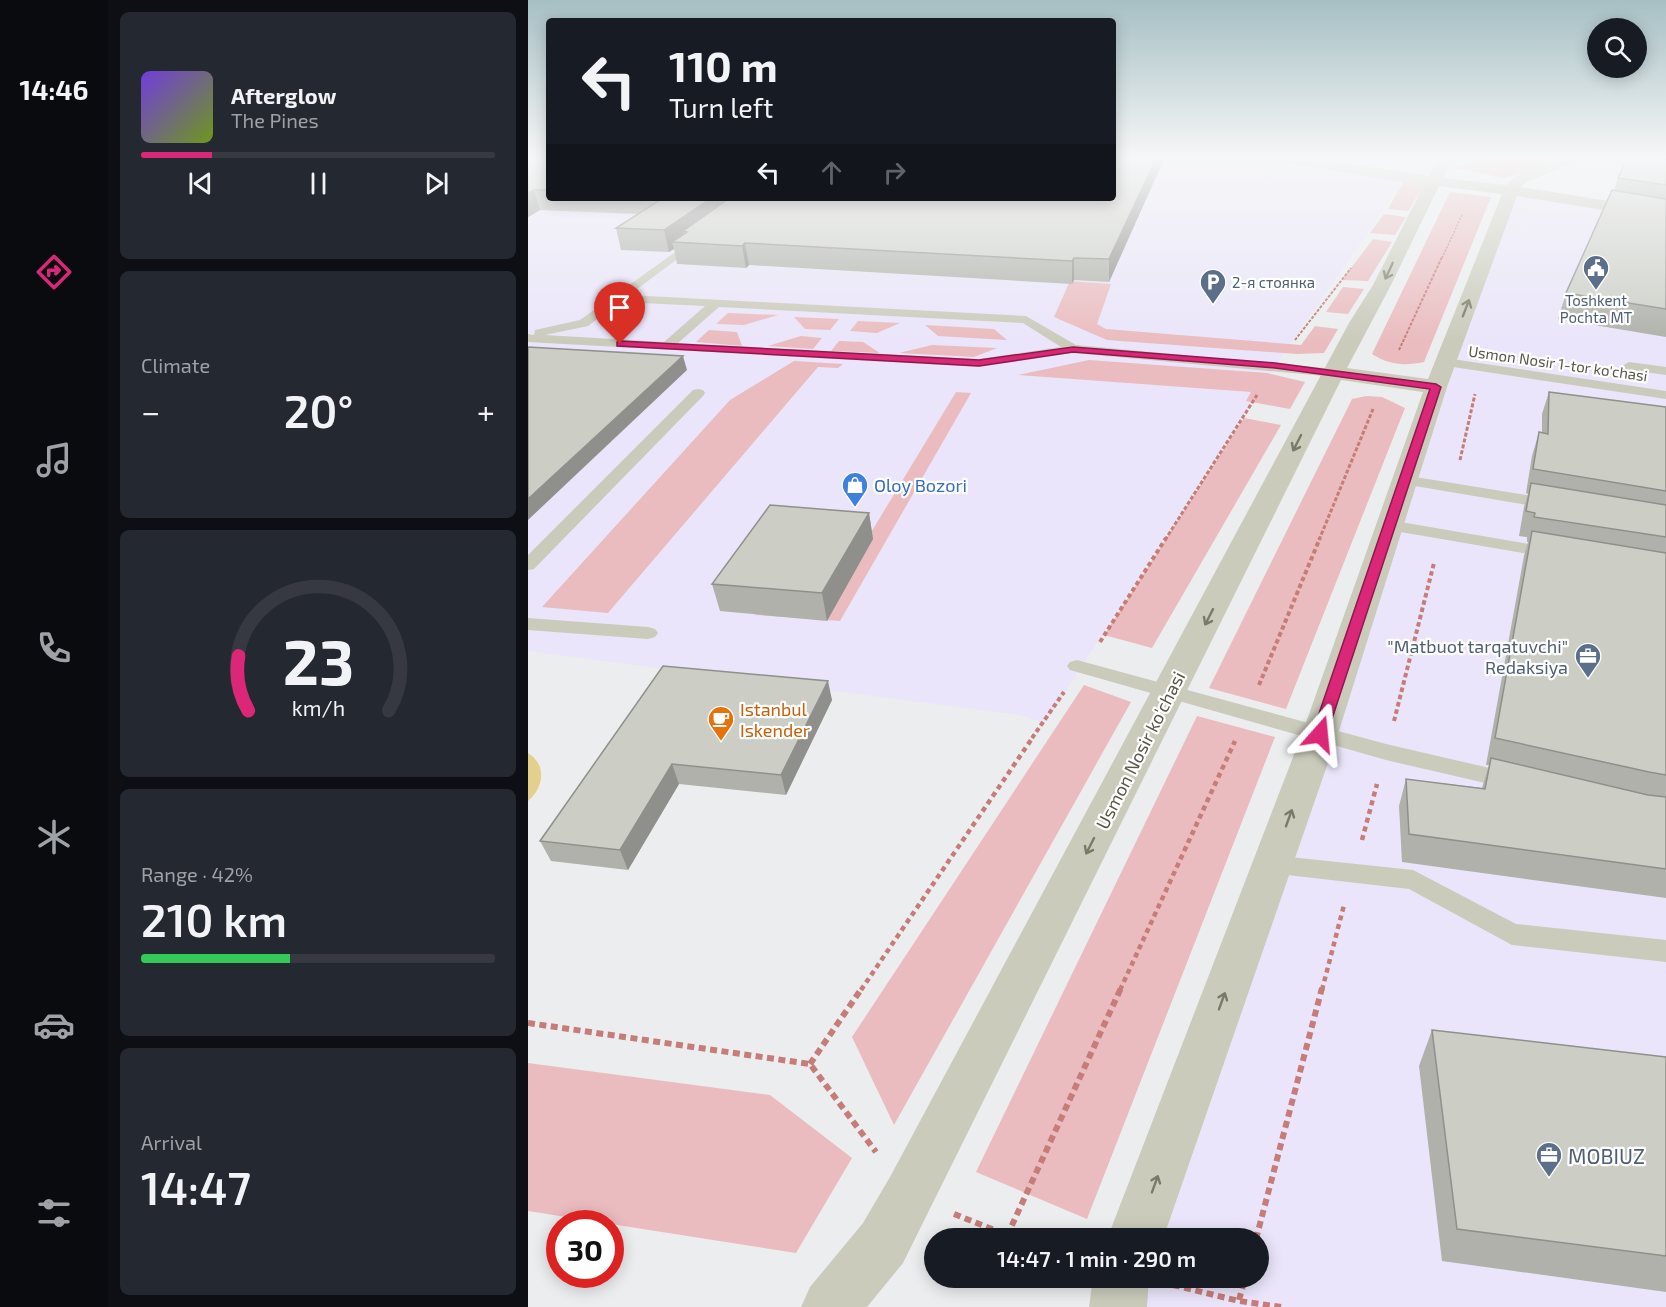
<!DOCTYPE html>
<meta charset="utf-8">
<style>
:root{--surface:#171b24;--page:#242831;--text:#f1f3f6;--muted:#9ea1a6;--line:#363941;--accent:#db2777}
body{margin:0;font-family:"Exo 2",sans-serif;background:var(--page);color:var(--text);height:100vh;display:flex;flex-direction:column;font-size:22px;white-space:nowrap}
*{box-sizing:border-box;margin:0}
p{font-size:20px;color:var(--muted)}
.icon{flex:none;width:33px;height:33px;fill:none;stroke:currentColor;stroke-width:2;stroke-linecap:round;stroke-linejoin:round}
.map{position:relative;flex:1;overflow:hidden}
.details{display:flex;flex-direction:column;gap:12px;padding:12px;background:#0d0f14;width:420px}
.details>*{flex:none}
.top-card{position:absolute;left:18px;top:18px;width:570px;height:183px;border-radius:6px;box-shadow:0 3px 15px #0003;background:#171b24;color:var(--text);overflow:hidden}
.buttons{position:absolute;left:1059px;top:18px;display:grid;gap:12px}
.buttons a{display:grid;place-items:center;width:60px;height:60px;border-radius:50%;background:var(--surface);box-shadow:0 3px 15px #0003;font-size:30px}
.speed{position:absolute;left:18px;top:1210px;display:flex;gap:12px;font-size:30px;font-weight:700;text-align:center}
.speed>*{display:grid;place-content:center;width:78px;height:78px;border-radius:50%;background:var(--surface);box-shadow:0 3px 15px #0003;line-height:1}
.speed .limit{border:9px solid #d22;background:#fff;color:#111}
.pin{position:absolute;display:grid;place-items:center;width:51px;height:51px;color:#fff;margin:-62px -26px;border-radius:50% 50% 50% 0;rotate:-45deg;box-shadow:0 0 6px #0007}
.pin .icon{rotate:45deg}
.me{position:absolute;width:66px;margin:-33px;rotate:18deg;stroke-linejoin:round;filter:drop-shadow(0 0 4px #0008)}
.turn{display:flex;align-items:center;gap:21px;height:126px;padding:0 24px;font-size:27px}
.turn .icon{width:78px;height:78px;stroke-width:2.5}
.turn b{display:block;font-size:42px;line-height:51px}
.lanes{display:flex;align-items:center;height:57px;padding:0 24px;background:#0003;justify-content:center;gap:30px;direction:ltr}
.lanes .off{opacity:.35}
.big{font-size:45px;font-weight:600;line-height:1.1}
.details .tile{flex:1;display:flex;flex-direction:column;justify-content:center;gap:9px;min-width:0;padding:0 21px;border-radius:9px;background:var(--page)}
.details .dial{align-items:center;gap:0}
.dial svg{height:156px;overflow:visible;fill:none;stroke:var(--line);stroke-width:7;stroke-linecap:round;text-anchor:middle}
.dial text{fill:var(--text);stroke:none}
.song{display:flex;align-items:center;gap:18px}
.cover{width:72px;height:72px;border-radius:9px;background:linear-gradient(135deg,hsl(260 70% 55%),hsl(80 70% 35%))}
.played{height:6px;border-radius:3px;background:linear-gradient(90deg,var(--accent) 20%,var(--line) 20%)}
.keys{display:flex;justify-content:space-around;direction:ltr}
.heat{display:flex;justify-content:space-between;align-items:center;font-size:33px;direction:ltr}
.charge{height:9px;border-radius:4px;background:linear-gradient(90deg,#34c759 42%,var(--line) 0)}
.trip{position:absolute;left:396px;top:1228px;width:345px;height:60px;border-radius:30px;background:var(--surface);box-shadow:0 3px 15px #0003;font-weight:600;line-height:60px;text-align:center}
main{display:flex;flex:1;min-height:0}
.menu{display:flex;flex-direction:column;width:108px;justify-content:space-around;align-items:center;background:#090b0e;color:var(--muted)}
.menu .icon{width:42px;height:42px}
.menu .on{color:var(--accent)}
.menu b{font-size:27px;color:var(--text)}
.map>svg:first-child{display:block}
.commercial{fill:#eae5fa}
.green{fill:#eabcbf}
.water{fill:#e4cf8c}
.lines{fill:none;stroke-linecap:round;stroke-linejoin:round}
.path-far5{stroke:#c67c77;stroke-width:1.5;stroke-dasharray:2 1.5;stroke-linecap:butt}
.path-far4{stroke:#c67c77;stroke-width:2;stroke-dasharray:3 1.5;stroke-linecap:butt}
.path-far3{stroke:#c67c77;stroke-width:3;stroke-dasharray:4 2;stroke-linecap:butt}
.path-far2{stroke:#c67c77;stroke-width:4;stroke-dasharray:4.5 3;stroke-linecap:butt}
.path-far1{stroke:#c67c77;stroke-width:4.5;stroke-dasharray:5 4;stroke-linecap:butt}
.path{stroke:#c67c77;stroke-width:6;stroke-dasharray:7 4.5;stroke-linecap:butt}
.lane{fill:#cacbbb;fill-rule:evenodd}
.street{fill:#cacbbb;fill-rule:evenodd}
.wall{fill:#afb1aa}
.shaded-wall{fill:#8f908b}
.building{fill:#cccec6;stroke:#8f908b;stroke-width:1.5}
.oneway{stroke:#7a7a69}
.route{fill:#db2777;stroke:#8e194d;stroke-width:1.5}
.labels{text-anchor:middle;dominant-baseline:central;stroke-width:4.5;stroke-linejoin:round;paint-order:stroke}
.far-service-label{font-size:15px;fill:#4e5e75;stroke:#fff;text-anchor:start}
.far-street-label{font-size:15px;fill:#575846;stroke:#fff}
.shop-label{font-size:18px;fill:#366cbe;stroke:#fff;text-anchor:start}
.service-label{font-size:18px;fill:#4e5e75;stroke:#fff;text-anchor:end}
.food-label{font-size:18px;fill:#c56008;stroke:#fff;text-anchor:start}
.street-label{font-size:18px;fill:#575846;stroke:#fff}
.near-service-label{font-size:21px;fill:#4e5e75;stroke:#fff;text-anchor:start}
</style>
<main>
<nav class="menu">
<b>14:46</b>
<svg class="icon on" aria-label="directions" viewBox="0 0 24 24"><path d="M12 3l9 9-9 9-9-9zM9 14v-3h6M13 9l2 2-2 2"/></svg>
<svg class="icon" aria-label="music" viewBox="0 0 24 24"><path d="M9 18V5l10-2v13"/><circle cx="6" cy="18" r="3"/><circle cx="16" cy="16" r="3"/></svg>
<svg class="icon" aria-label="phone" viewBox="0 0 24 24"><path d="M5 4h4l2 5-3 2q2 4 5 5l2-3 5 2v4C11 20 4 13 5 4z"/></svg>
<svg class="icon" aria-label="climate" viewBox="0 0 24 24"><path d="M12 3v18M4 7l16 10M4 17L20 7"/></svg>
<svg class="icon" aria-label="car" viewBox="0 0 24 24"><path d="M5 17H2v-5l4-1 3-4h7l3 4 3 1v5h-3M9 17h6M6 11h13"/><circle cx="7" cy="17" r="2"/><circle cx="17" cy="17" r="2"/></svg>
<svg class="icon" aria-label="filters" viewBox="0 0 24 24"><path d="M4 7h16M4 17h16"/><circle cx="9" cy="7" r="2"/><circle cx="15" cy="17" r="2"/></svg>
</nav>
<section class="details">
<div class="tile">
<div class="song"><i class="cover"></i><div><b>Afterglow</b><p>The Pines</p></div></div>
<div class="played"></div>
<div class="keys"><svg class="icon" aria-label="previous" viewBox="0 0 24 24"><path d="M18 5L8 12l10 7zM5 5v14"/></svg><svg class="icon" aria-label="pause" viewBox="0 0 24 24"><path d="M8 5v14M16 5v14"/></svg><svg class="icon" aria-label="next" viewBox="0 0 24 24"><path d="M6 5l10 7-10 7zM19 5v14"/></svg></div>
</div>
<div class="tile"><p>Climate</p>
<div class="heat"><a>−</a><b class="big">20°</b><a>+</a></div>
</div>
<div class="tile dial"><svg viewBox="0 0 100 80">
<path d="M14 69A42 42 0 1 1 86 69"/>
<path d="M14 69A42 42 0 0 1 9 41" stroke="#db2777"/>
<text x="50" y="56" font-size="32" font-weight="700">23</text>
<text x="50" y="72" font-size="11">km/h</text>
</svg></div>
<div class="tile"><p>Range · 42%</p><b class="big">210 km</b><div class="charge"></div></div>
<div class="tile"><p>Arrival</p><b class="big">14:47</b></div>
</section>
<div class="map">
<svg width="1138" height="1307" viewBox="0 0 1138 1307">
<rect width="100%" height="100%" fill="#ecedef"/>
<path class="commercial" d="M585 159H763L878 178 747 366 517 723 492 715 0 651V198H585Z
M982 190 1138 215V1307H590L593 1278H730V1239H607Z"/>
<path class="green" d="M739 159H760L897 184 880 211 860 209 875 182Z
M951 159H1032L977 178 926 168Z
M922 192 963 197 896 362C876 366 861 365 844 354Z
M856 214 878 217 867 235 842 233Z
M845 239 864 242 840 281 814 280Z
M542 281 583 284 569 324 578 329 773 345 787 326 810 329 796 353 769 354 579 340 526 317Z
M815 287 836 289 820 314 798 312Z
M200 313 250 315 216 325 188 324Z
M266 317 310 319H311L302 330 277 329Z
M330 321 372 323 349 333 322 331Z
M397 325 466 329 479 340 410 336Z
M181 330 209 332 214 346 168 342Z
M273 336 294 338 285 349 240 346Z
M311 341 335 342 352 353 303 351Z
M404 345 469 348 446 357 371 353Z
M561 360 739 373 777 382 762 409 718 401 723 392 490 375Z
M266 361 315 364 310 368 290 367 80 613 14 607 202 400Z
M428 392 443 393 312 621 228 615 219 606 296 610Z
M838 396 854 397 877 408 758 709 681 688 824 399Z
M716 418 753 425 624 648 576 635Z
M556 685 603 702 366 1125 324 1037Z
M669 716 747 737 559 1219 448 1172Z
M0 1063 242 1095 324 1158 268 1253 0 1211Z"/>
<path class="water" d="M0 753C19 765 16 787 0 801Z"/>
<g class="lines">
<path class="path-far5" d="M914 258 934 215"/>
<path class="path-far4" d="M767 340 823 268
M871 350 914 257"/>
<path class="path-far3" d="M932 460 947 394
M637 540 729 395
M791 540 845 409"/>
<path class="path-far2" d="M572 642 638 538
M731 685 792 538
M866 721 906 563
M504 738 536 692"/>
<path class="path-far1" d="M834 840 849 784
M333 990 505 737
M592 990 707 741
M794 990 816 905"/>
<path class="path" d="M0 1023 282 1064 348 1152
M282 1064 334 988
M426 1214 489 1239
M479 1236 593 988
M728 1239 794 988
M645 1285 711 1301 753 1307
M711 1300 717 1278"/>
<path class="lane" d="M167 238 172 241 171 243 101 295 498 316 548 345 807 369 814 373 807 377 545 353 451 367 0 342V334L6 335 7 330 52 320ZM92 302 177 306 136 342 17 335 60 326ZM191 307 495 323 533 347 451 359 150 343Z
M917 358 1138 391V399L912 365 911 362Z
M1101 362 1138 367V375L1096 369 1094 366Z
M170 389 175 390 177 393 175 396 6 569 0 570V555L165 390Z
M875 475 1023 499 1031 504 1023 509 869 483 867 480Z
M861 520 1024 548 1030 549 1033 553 1030 557 1024 558 855 529 853 525 855 521Z
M0 618 120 627 127 629 130 633 127 637 120 639 0 630Z
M549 660 858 744 983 773 991 775 994 781 991 787 983 789 858 760 542 670 539 666 542 662Z
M743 855 885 870 988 924 1138 940V962L984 945 881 889 734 872 731 865 734 858Z"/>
<path class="street" d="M754 159H791L901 176 910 159H930L921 165 915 178 978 185C997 166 1030 159 1056 159L998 182 993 187 1138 210V220L989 196 919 387 810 734 635 1239H579L774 734 895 392 813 380 375 1263 339 1307H273L282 1287 335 1223 362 1177 821 323 845 285 896 185 761 163ZM911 186 974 194 900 379 819 368 863 285Z
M565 1278H621L619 1307H561Z"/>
</g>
<path class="wall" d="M0 159H21V198H585V159H636L581 282 546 280 544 284 221 265 218 268 149 264 146 249 141 252 93 250 88 228 110 214 12 210 0 217Z
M1138 159V337L1030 319 1038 293 1086 191 1090 178Z
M1021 392 1138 407V898L874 862 871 806 878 779 954 788 961 765H958L996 556 1000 542H999V537L991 536 996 507 1000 494 998 493 1004 456 1011 432 1014 433V414Z
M341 513 345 539 299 621 192 611 184 584Z
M135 666 304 700 258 795 151 784 100 870 23 861 12 841Z
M904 1030 1138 1057V1292L914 1261 891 1066Z"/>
<path class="shaded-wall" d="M628 159H636L581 282V259Z
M6 190 12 210 0 217V193Z
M183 198H215L159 232 155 231 157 240 144 242 146 249 141 252 136 230Z
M217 243 221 265 218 268 214 246Z
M546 258V280L544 284V261Z
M155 356 159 370 0 520V499Z
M341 513 345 539 299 621 294 593Z
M300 681 304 700 258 795 253 775Z
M144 764 151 784 100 870 92 850Z"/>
<path class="building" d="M0 159H21V190H6L0 193Z
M585 159H628L581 259 546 258 544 261 217 243 214 246 144 242 159 232 155 231 202 198H585Z
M1098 159H1138V185L1090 178Z
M1084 190 1138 199V309L1038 293Z
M135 198H183L136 230 88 228Z
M0 347 155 356 0 499Z
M1021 392 1138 407V491L1005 469 1011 432 1020 434Z
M1003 483 1138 505V537L1006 517 1007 513 998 511Z
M242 505 341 513 294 593 184 584Z
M1004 531 1138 553V775L1121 772 967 738Z
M135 666 300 681 253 775 144 764 92 850 12 841Z
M963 758 1120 795 1138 797V869L881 834 878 779 957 789Z
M904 1030 1138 1057V1256L929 1229Z"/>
<defs><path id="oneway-shaft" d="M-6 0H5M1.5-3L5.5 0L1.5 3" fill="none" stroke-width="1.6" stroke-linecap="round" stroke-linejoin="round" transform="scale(1.5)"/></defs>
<g class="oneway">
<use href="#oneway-shaft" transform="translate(861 271) rotate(115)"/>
<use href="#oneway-shaft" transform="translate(938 308) rotate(-69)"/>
<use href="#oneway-shaft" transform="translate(769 443) rotate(117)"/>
<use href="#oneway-shaft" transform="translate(681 617) rotate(117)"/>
<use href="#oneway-shaft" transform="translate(761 818) rotate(-70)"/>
<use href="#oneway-shaft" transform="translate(562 846) rotate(117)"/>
<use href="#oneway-shaft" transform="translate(694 1001) rotate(-70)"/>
<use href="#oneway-shaft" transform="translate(627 1184) rotate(-70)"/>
</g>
<linearGradient id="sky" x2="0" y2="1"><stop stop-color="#a6bfc3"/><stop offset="0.46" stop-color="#f6f7f8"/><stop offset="1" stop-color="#f6f7f8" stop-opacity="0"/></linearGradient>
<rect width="1138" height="342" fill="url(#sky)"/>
<path class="route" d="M92 341 451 360 545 347 747 363 908 384 913 387 799 734 792 739 784 734 902 389 747 368 545 352 451 366 89 346V342Z"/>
<defs>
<g id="civic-pin" transform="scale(1.35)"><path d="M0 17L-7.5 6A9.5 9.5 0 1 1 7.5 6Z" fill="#5c6f8a" stroke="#fff"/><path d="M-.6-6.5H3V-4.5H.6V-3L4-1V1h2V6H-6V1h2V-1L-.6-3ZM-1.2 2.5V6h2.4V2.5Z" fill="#fff"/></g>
<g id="parking-pin" transform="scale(1.35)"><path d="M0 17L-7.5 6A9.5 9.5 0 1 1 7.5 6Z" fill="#5c6f8a" stroke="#fff"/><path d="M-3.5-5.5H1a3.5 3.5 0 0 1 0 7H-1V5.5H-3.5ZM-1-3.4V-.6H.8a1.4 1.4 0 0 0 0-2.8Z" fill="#fff"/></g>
<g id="shop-pin" transform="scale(1.35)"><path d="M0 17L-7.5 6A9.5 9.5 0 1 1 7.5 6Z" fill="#3f7fe0" stroke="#fff"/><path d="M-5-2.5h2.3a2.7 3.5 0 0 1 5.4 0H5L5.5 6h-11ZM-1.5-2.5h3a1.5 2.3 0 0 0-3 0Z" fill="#fff"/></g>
<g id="office-pin" transform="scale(1.35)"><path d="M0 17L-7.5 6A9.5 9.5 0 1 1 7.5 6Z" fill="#5c6f8a" stroke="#fff"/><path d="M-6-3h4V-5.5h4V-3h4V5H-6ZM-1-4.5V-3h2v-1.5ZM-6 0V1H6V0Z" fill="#fff"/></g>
<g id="cafe-pin" transform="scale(1.35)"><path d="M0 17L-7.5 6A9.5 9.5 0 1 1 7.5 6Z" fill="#e8710a" stroke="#fff"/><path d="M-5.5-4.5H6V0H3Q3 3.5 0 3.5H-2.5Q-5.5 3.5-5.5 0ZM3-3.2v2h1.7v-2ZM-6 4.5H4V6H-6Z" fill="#fff"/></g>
</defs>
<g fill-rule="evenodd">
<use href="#civic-pin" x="1068" y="268"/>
<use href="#parking-pin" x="685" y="282"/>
<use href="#shop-pin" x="327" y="485"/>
<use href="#office-pin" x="1060" y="656"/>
<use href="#cafe-pin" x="193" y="719"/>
<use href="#office-pin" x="1021" y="1155"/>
</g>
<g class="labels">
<g class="far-service-label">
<text x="704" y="282">2-я стоянка</text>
<text x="1068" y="300" text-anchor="middle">Toshkent<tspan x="1068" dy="17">Pochta MT</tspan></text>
</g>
<g class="far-street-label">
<text transform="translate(1030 363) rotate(8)">Usmon Nosir 1-tor ko'chasi</text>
</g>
<g class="shop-label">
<text x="346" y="485">Oloy Bozori</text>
</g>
<g class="service-label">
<text x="1040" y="646">"Matbuot tarqatuvchi"<tspan x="1040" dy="21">Redaksiya</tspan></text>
</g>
<g class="food-label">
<text x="212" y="709">Istanbul<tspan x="212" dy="21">Iskender</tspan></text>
</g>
<g class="street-label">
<text transform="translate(612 750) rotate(-63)">Usmon Nosir ko'chasi</text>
</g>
<g class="near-service-label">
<text x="1040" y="1155">MOBIUZ</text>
</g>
</g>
</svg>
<div class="buttons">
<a><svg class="icon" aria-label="search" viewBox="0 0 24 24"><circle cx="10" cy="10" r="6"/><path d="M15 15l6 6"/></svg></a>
</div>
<div class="speed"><div class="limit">30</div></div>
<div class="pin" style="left:92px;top:344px;background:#d93025"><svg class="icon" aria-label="arrive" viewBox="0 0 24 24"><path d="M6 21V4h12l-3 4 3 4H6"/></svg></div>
<svg class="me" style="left:792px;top:734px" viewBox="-20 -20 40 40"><path d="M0-17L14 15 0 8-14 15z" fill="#db2777" stroke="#fff" stroke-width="4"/></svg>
<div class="trip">14:47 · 1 min · 290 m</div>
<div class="top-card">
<div class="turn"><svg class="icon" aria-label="left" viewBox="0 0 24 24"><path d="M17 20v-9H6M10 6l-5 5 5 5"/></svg><div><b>110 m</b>Turn left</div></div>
<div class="lanes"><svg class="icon" aria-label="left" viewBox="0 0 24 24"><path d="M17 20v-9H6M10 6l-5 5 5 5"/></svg><svg class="icon off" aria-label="ahead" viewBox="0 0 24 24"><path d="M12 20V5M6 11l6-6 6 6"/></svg><svg class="icon off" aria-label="right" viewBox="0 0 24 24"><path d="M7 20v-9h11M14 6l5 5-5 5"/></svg></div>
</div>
</div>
</main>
